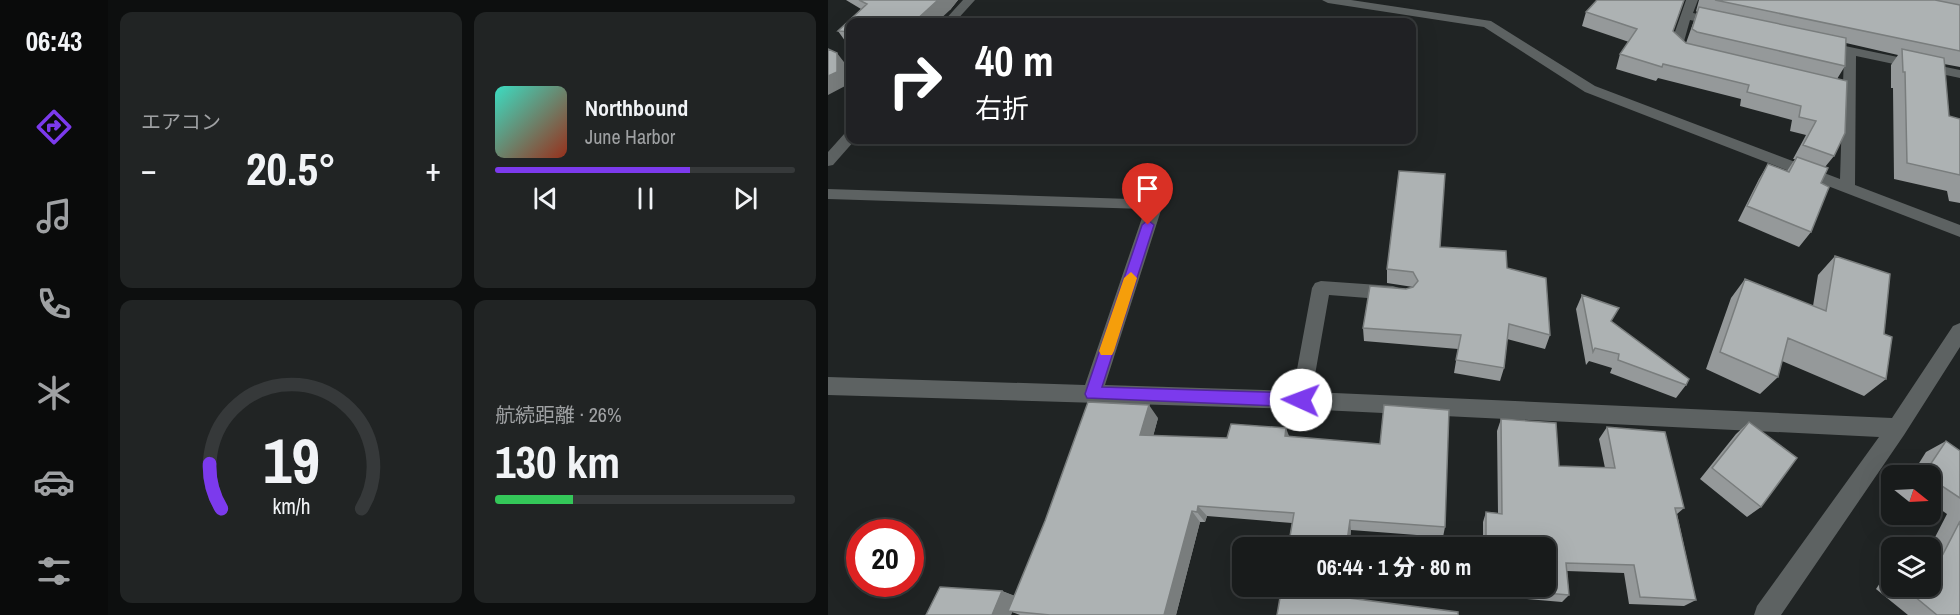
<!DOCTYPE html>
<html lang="ja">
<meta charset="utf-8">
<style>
:root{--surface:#181b1b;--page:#212424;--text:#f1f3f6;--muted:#9fa1a3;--line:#36393a;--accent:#7c3aed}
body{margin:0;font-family:"Archivo Narrow","Noto Sans JP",sans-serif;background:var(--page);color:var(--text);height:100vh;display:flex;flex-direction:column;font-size:22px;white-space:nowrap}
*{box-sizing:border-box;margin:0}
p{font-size:20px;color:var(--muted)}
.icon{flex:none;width:33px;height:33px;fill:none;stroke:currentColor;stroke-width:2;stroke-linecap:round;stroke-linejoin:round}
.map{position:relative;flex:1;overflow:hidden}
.side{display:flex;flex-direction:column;gap:12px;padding:12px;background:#0d0f0f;width:720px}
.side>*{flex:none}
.top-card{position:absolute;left:18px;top:18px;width:570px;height:126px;border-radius:12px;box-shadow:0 6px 24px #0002,0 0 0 2px var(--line);background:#202124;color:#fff;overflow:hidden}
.needle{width:39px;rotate:108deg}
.controls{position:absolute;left:1053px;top:465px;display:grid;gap:12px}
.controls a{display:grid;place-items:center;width:60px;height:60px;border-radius:12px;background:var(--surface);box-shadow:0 6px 24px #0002,0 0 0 2px var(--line);font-size:30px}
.speed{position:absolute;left:18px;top:519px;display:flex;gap:12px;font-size:30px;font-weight:700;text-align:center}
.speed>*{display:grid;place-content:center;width:78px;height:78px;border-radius:50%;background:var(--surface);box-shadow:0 6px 24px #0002,0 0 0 2px var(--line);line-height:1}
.speed .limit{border:9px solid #d22;background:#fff;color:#111}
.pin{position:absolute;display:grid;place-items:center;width:51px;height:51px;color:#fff;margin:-62px -26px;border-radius:50% 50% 50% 0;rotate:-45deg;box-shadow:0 0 6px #0007}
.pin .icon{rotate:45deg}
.me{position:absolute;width:66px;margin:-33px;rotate:272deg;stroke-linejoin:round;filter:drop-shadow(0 0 4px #0008)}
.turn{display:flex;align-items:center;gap:21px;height:126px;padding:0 30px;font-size:27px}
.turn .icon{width:78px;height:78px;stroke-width:2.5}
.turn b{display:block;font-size:42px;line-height:51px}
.big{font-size:45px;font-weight:800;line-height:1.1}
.side .card{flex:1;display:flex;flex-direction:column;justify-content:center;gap:9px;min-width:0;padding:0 21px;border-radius:12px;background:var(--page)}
.side .dial{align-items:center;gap:0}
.dial svg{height:156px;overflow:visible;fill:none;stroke:var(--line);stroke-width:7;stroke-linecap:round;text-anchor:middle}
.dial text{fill:var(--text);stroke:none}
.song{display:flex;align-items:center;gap:18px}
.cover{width:72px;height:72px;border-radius:9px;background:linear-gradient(135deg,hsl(170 70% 55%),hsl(10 70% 35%))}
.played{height:6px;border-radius:3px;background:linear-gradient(90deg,var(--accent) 65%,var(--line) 65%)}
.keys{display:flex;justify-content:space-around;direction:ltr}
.heat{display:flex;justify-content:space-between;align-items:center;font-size:33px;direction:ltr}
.charge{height:9px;border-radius:4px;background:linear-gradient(90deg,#34c759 26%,var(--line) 0)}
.side .tiles{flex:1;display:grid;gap:12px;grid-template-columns:repeat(2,1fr)}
.trip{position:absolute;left:404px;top:537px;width:324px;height:60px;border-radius:12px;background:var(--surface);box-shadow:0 6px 24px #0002,0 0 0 2px var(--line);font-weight:800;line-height:60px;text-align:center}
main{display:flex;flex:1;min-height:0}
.tab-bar{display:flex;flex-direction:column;width:108px;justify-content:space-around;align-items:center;background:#0a0b0b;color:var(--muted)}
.tab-bar .icon{width:42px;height:42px}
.tab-bar .on{color:var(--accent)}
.tab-bar b{font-size:27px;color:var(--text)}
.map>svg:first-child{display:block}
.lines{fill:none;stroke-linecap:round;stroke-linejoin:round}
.minor{fill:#5d6262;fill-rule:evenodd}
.wall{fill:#95999a}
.shaded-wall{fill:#797d7d}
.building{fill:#adb2b3;stroke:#797d7d;stroke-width:1.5}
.route{fill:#7c3aed;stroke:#51269a;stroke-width:1.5}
.slow{fill:#f59e0b}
</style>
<main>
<nav class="tab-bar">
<b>06:43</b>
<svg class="icon on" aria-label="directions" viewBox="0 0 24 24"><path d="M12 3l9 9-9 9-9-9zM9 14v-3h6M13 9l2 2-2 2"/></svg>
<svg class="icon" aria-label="music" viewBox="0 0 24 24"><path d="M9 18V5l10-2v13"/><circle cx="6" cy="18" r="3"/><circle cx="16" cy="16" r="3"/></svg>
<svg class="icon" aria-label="phone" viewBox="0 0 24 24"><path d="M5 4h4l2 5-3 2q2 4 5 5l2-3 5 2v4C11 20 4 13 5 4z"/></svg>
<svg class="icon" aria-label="climate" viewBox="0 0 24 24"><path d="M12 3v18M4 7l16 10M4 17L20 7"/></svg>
<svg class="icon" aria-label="car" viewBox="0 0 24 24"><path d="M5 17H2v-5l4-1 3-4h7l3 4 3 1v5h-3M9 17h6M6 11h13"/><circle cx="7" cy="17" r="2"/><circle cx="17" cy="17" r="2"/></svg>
<svg class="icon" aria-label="filters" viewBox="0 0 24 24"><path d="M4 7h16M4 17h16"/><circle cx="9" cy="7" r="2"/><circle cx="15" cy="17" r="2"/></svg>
</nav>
<section class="side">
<div class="tiles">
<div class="card"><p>エアコン</p>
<div class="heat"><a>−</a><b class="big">20.5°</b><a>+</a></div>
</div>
<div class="card">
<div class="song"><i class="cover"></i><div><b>Northbound</b><p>June Harbor</p></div></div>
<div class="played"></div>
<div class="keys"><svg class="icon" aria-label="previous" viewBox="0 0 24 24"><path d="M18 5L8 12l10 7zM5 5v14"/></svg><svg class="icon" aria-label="pause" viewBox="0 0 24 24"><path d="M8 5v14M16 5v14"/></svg><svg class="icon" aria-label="next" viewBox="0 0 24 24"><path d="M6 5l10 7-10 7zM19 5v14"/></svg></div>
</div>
<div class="card dial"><svg viewBox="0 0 100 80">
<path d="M14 69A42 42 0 1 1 86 69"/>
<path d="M14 69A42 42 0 0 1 8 46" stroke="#7c3aed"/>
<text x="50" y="56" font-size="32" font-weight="700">19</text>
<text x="50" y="72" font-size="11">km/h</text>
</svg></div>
<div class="card"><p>航続距離 · 26%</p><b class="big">130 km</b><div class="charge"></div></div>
</div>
</section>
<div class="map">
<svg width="1132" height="615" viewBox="0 0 1132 615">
<rect width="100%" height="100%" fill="#202424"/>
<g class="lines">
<path class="minor" d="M135 0H147L127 22H115Z
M494 0H523L663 21 767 86 1012 179 1016 53 989 48 987 45 989 42 993 41 1132 70V78L1028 56 1027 185 1132 225V237L757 92 656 27 500 3Z
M858 0H870L865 13 894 19 896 22 890 26 862 20 855 45 866 54 860 58 842 46Z
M22 131V140H27L5 165 0 166V152L17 133Z
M0 189 333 200 335 204 277 385 465 391 484 288 487 283 493 281 565 286 571 288 574 293 571 298 565 300 501 295 484 392 1064 418 1125 326 1132 323V347L1076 435 953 615H926L929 606 1051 437 473 409 0 395V377L257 385 317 209 0 199Z"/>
</g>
<path class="wall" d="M18 0H130L122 10 22 22V45H20L10 31 33 9Z
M871 0H1132V67L1116 64 1121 116 1132 119V203L1121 201 1119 191 1066 179 1065 88H1063V65L1070 55 1018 43 1017 66 1009 79 1006 156 997 167 993 183 983 232 971 247 910 221 931 179 940 164 959 171 967 159H965L978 135 962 131 964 120 912 106 913 99 830 78 828 81 788 69 792 54 801 42 754 26 758 12 845 31 858 43 869 12 868 11Z
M1007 256 1056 334 1058 379 1036 396 954 361 950 377 932 394 878 369 903 298 917 279 985 306 990 275Z
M679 268 722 335 717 349 679 339 676 368 672 381 626 373 630 349 536 341 535 328 578 289 585 287 559 283V269Z
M754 295 783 322 858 385 848 398 782 373 784 368 761 361 758 365 748 309Z
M330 418 325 436 399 438 461 437 617 527 615 537 523 530 521 548H460L464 523 379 516 377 522H372L348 615H192L184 612 183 615 174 591 186 596Z
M673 419 731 466 777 468 771 439 779 427 856 508 849 514 868 600 856 606 801 604 796 573 739 571 741 595 734 602 655 595V586H717V548H655V522L658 512 670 513 669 431Z
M921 422 933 507 919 517 872 479 908 434Z
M1118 441 1132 451V615H1080L1048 589 1064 565V586H1102V548H1075L1095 539 1103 545 1119 514 1102 502V476H1083L1098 452Z"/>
<path class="shaded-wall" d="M110 0H130L122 10 109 22H86Z
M9 53 19 66V85L0 95V76Z
M321 405 330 418 322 448 312 435Z
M458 428 463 441 457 436Z
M370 506 379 516 377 522 369 512Z
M364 511 372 522 348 615H336Z
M522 520 523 530 521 548H518Z
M514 586H517L515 605 513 597Z
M174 591 190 597 180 611 184 612 183 615H164Z"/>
<path class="building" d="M31 0H110L86 22H22V32L10 31 39 4Z
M769 0H856L845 31 858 43 1019 81 1017 133 1006 156 975 145 988 121 971 117 973 106 919 92 921 85 835 64 834 67 792 54 809 29 758 12Z
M887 0H1107L1132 5V51Z
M871 7 1018 38 1017 66 869 32 864 29Z
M0 49 9 53V72L0 76Z
M1074 49 1116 58 1121 116 1132 119V175L1079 163 1077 72H1075Z
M969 157 1000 168 993 183 1001 187 983 232 919 206 940 164 961 172Z
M571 171 617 174 612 247 678 251 679 268 718 278 722 335 681 324 676 368 628 360 633 335 535 328 542 286 578 289 585 287 590 281 585 272 559 269Z
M1007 256 1062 274 1056 334 1064 337 1058 379 960 338 950 377 892 352 917 279 998 311Z
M754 295 791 308 783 321 861 379 858 385 790 360 791 354 767 348 765 352Z
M260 402 321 405 312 435 399 438 403 424 458 428 457 436 552 444 556 405 621 410 617 527 522 520 518 548H460L466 513 370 506 369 512 364 511 336 615H222L180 611 217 521Z
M673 419 728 423 731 466 787 468 779 427 837 432 856 508H847L868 600 812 597 806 565 738 563 741 595 659 588V586H717V548H658V512L674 514Z
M921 422 969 458 933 507 884 468Z
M1118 441 1132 451V498L1102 478V476H1098L1096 474Z
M1132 521V615H1109L1074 586H1102V548H1090L1095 539 1115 554Z
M454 586H514L513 597 630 612V615H449Z
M112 587 174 591 164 615H98Z"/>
<path class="route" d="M320 220 326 225 274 387 473 393 478 395 481 400 478 405 473 407 259 398 257 394 314 225Z"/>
<path class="slow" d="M303 272 309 278 286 351 284 355H273L271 351 296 278Z"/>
</svg>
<div class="controls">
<a><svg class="needle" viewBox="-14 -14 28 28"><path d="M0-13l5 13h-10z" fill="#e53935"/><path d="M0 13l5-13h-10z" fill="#9fa1a3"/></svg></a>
<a><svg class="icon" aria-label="layers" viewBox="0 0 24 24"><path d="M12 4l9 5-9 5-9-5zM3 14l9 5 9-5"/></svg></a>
</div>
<div class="speed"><div class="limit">20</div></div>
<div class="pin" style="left:320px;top:225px;background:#d93025"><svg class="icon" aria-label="arrive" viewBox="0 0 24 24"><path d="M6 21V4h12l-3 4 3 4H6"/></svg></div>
<svg class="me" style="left:473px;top:400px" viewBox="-20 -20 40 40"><circle r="19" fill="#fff"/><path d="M0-13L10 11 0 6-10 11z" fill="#7c3aed"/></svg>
<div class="trip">06:44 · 1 分 · 80 m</div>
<div class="top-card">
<div class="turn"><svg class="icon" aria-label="right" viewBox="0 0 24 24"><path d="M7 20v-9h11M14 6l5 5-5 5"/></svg><div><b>40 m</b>右折</div></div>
</div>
</div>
</main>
